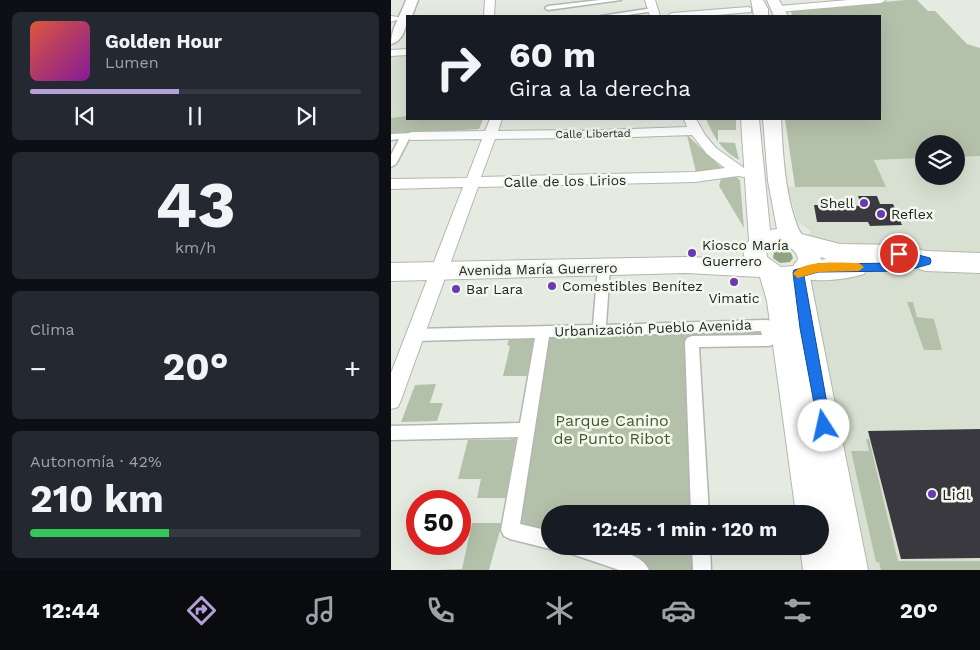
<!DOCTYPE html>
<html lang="es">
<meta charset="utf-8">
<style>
:root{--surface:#171b24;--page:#242831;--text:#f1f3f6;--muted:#9ea1a6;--line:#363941;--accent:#b4a0d7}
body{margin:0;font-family:"Work Sans",sans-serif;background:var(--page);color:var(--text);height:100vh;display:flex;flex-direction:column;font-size:19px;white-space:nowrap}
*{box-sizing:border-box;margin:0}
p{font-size:16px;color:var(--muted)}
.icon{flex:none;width:28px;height:28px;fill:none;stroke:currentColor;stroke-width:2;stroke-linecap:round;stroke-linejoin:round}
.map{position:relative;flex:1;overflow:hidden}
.details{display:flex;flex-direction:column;gap:12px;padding:12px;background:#0d0f14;width:391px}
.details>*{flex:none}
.banner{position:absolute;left:15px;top:15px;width:475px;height:105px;border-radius:0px;box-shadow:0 5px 20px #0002;background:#171b24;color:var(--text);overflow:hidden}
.tools{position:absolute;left:524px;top:135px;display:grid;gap:10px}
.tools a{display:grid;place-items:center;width:50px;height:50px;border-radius:50%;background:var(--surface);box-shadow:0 5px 20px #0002;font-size:25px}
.speed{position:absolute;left:15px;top:490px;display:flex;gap:10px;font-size:25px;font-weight:700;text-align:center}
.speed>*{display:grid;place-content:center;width:65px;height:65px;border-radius:50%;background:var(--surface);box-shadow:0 5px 20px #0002;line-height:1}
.speed .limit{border:8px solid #d22;background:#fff;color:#111}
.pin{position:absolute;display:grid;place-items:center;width:42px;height:42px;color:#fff;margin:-21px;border:2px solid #fff;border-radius:50%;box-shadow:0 1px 5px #0007}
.me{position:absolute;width:55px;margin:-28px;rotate:350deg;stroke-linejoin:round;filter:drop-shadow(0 0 4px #0008)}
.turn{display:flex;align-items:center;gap:18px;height:105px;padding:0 20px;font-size:22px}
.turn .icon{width:65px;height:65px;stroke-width:2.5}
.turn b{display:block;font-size:35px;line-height:42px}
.big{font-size:38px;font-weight:700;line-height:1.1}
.details .tile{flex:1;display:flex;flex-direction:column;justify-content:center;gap:8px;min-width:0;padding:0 18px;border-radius:8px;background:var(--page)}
.details .dial{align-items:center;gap:0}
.dial b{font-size:65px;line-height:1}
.song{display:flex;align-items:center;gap:15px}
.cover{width:60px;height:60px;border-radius:8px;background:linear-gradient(135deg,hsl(10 70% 55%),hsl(290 70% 35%))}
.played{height:5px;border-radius:2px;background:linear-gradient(90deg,var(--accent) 45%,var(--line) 45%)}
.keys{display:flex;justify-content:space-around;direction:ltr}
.heat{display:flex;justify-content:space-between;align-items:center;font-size:28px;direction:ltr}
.charge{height:8px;border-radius:4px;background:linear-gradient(90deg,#34c759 42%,var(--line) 0)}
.trip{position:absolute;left:150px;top:505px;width:288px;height:50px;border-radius:25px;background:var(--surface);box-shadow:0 5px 20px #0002;font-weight:700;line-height:50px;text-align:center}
.menu{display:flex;height:80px;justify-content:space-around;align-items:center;background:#090b0e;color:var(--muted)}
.menu .icon{width:35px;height:35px}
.menu .on{color:var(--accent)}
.menu b{font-size:22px;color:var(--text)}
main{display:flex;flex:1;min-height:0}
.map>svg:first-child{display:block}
.built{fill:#d8e1d1}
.green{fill:#b4c1aa}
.water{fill:#91a480}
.building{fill:#3a3940}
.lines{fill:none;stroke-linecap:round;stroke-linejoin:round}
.pedestrian-casing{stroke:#b3b7af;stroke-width:3}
.minor-casing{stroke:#b3b7af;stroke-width:2}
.tertiary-casing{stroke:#b3b7af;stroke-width:3}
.secondary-casing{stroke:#b3b7af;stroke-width:2}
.primary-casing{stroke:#b3b7af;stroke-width:2}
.pedestrian{fill:#fff;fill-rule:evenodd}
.minor{fill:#fff;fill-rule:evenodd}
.tertiary{fill:#fff;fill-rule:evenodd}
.secondary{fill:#fff;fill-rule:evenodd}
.primary{fill:#fff;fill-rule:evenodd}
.route{fill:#1a73e8;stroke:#114b97}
.slow{fill:#f59e0b}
.poi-dot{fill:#6a3ab1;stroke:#f3f8ef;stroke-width:2}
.labels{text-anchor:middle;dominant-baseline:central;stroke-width:5;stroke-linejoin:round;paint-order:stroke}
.far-street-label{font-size:11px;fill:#242522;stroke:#f3f8ef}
.street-label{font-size:14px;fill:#242522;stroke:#f3f8ef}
.poi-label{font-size:14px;fill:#242522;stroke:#f3f8ef;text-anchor:start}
.near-park-label{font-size:16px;fill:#435e29;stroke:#f3f8ef}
.near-poi-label{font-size:16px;fill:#242522;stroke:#f3f8ef;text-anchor:start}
</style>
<main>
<section class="details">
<div class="tile">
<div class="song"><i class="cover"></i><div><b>Golden Hour</b><p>Lumen</p></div></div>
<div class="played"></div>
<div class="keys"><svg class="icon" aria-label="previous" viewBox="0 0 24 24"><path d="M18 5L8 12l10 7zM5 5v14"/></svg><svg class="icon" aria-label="pause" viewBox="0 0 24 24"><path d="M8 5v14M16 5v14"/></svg><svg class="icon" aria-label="next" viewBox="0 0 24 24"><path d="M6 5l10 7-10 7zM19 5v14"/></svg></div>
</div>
<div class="tile dial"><b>43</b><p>km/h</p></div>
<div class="tile"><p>Clima</p>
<div class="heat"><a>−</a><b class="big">20°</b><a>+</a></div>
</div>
<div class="tile"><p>Autonomía · 42%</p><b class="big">210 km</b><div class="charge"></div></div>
</section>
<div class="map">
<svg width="589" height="570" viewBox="0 0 589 570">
<rect width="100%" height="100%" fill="#e6ebe2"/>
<path class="built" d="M16 56V119H92L88 129 0 134V57Z
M589 156V570H460L407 241 421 232 406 221 397 187H494L483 160 532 158V176H565V157Z"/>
<path class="green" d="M514 0H526L537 11H544L576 44 589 48V156L565 157V144H532V158L483 160 495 187H404L394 119H489V16H401L400 11Z
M16 116V119H92L88 129 0 134V118Z
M315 119H345V130H327V142L344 143 348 160C330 150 323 137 315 119Z
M296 135 332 169 305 172Z
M339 176 345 177 349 180 353 228 328 186 330 178Z
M516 302H522L526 317 543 319 551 350H533Z
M376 325 378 340 301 342 309 514H159V540L119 530 152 332Z
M144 338 137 376H112L119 346 116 345 118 339Z
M45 384 39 403H52L46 421 10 422 24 385Z
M125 439 115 498H86L90 479H67L77 440Z
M475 439H478L507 561H589V570H490L488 562H485L460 451H478Z
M81 523H111L98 570H48L71 569Z
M178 546H310L311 570H249Z"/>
<path class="water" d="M391 249 400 253 402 258 399 262 389 263 382 258 383 252Z"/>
<path class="building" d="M467 196H486L489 204H502L511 225 479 226 477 222H426L423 205 471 206Z
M589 429V558L510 559 477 431Z"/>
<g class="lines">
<g class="pedestrian-casing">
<path id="pedestrian" d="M209 0H230L157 10 154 8 157 6Z
M262 8 264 9V11L229 16H210Z
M211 131 216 134 214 136 184 137 179 134 184 131Z
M20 133 25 136 18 139 5 164 0 167V155L8 139 0 140V134Z
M213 263 219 267 215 325 376 320 381 321C384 328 386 338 383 344L378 346 308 347 318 514H300L294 342 296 338 301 336 371 335 370 331 158 337 129 524 159 531V546H165L159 549 119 539 113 536 110 530 127 437 0 440V426L129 423 144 338 23 341 18 339 16 335 18 331 23 329 202 325 207 267Z
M172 546C194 546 248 546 258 570H228L175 552Z
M301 546H319L320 570H302Z"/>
</g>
<g class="minor-casing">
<path id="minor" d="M94 0H104L103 16H93Z
M254 0H264L269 16H259Z
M457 0H495L490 3 388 12 383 9 388 6Z
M357 7 360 8V12L315 16H276L281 13Z
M0 16 7 17 8 19 0 22Z
M16 49V55L0 56V50Z
M99 119H111L107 131 184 130 191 134 184 138 104 139 90 177 304 172 334 168 316 154 301 135 211 138 204 134 211 130 296 127 293 119H305L314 135 325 148 360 173 353 177 347 176 304 182 87 187 10 400 7 407 0 409V373L72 187 0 189V179L76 178 91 139 20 140 13 136 20 132 94 131Z"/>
</g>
<g class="tertiary-casing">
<path id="tertiary" d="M15 0H27L21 16H16C16 27 12 41 0 44 0 28 10 15 15 0Z"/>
</g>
<g class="secondary-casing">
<path id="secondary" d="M360 0H372L377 9V16H363Z
M376 0H388L397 16H383Z
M350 119H368L379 230 386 229 377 181 372 119H390C392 155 394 197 408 230 413 240 426 240 430 260L419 278 477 570H412L409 546H429V530L437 534 434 521 429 527V514H405L376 301 369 277 295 273 0 281V263L295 257 354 259 352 251 358 241ZM387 244C397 245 405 249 407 259L403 266 390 267 376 257 375 251 377 248Z"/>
</g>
<g class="primary-casing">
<path id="primary" d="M410 234 449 244 508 245 535 251 589 253V273L535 271 508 263H475L477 267 473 274C454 280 423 283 404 277L400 270 404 263 436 259 401 249 397 243 401 237Z"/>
</g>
<use href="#pedestrian" class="pedestrian"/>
<use href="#minor" class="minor"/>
<use href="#tertiary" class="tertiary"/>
<use href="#secondary" class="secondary"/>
<use href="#primary" class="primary"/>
</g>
<path class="route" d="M508 250 539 258 540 261 539 264 514 271 427 272 413 276 440 426 438 430 433 432 428 430 409 328 402 273 403 270 427 264 514 263 521 261 504 256 502 254Z"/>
<path class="slow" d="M468 263 473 267 468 271 427 272 407 278 402 274C412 259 451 263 468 263Z"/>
<g class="poi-dot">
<circle cx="473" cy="203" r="5"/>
<circle cx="490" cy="214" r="5"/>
<circle cx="301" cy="253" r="5"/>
<circle cx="343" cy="282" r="5"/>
<circle cx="161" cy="286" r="5"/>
<circle cx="65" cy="289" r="5"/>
<circle cx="541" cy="494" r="5"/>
</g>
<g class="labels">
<g class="far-street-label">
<text transform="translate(202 134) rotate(-1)">Calle Libertad</text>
</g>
<g class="street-label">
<text transform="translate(174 181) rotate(-1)">Calle de los Lirios</text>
<text transform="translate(147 269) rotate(-1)">Avenida María Guerrero</text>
<text transform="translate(262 328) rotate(-2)">Urbanización Pueblo Avenida</text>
</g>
<g class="poi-label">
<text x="463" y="203" text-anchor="end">Shell</text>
<text x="500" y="214">Reflex</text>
<text x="311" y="245">Kiosco María<tspan x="311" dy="16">Guerrero</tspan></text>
<text x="171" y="286">Comestibles Benítez</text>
<text x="75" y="289">Bar Lara</text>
<text x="343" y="298" text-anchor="middle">Vimatic</text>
</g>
<g class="near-park-label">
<text x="221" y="420">Parque Canino<tspan x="221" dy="18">de Punto Ribot</tspan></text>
</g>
<g class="near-poi-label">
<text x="551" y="494">Lidl</text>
</g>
</g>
</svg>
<div class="tools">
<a><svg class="icon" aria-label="layers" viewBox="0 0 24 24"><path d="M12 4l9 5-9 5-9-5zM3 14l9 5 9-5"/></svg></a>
</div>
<div class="speed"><div class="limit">50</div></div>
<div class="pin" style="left:508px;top:254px;background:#d93025"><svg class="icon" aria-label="arrive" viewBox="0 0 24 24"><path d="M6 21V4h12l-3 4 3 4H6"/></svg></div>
<svg class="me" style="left:433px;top:426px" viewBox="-20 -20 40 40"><circle r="19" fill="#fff"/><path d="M0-13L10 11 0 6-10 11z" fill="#1a73e8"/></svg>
<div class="trip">12:45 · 1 min · 120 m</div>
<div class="banner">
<div class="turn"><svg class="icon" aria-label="right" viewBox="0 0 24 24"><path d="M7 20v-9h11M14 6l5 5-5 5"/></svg><div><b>60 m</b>Gira a la derecha</div></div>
</div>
</div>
</main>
<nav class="menu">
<b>12:44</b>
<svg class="icon on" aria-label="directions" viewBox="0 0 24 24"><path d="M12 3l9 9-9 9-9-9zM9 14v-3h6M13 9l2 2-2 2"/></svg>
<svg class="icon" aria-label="music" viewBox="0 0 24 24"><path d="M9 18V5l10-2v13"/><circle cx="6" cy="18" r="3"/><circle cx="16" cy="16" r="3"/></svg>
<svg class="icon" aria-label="phone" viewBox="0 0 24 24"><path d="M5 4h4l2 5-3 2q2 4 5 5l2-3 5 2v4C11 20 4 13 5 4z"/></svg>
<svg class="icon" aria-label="climate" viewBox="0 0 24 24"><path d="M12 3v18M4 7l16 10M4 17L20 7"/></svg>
<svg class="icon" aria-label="car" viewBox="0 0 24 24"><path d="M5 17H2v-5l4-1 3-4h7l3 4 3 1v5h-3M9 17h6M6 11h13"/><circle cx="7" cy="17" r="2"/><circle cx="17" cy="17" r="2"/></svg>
<svg class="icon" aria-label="filters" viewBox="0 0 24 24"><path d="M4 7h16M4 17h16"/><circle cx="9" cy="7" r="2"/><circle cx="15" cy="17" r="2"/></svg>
<b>20°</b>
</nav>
